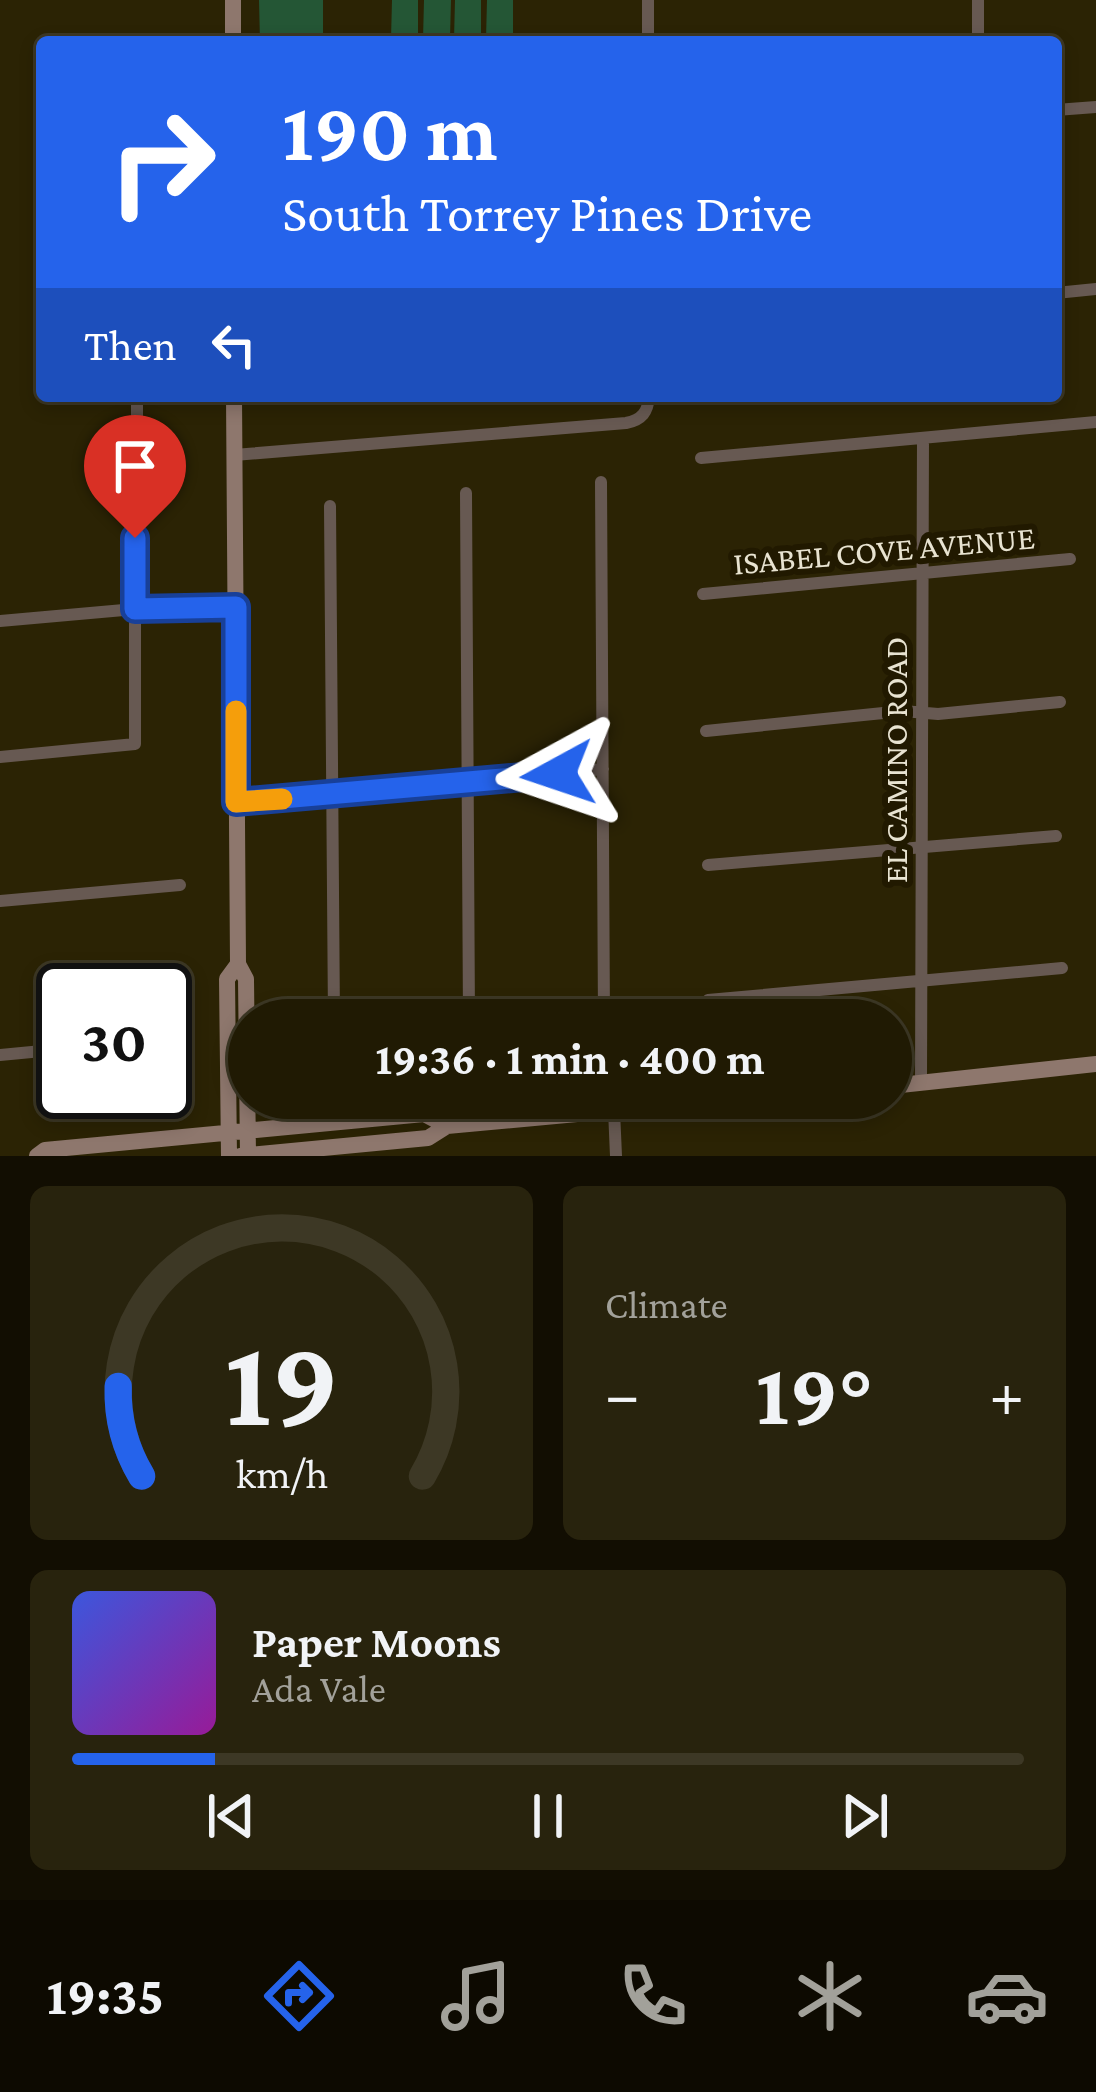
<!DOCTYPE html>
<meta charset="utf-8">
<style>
:root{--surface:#201a03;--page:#28230d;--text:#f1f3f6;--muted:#a2a19a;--line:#3d3825;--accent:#2563eb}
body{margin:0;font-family:"Crimson Pro",serif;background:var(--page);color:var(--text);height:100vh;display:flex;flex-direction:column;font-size:45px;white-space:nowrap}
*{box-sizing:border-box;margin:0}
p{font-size:39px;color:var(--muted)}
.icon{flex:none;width:66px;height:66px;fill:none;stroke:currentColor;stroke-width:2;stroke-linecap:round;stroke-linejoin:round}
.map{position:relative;height:1156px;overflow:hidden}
.side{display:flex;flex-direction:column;gap:30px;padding:30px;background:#120e02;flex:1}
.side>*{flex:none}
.banner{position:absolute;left:36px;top:36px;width:1026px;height:366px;border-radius:12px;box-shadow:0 6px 18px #0003,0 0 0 3px var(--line);background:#2563eb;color:#fff;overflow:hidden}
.speed{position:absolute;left:36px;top:963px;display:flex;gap:24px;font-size:60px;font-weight:700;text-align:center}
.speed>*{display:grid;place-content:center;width:156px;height:156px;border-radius:50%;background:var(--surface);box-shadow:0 6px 18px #0003,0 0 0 3px var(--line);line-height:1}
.speed .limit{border:6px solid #111;border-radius:18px;background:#fff;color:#111}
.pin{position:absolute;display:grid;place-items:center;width:102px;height:102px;color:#fff;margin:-123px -51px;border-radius:50% 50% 50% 0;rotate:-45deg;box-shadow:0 0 12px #0007}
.pin .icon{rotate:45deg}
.me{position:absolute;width:132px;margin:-66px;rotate:265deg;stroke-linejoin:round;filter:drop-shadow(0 0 9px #0008)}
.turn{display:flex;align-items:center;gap:42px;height:252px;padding:0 48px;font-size:54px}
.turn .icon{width:156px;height:156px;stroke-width:2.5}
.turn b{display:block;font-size:84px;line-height:102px}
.then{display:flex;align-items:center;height:114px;padding:0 48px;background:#0003;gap:24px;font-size:45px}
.big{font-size:90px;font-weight:700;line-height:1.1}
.side .card{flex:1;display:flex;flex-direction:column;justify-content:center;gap:18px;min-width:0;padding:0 42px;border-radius:18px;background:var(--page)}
.side .dial{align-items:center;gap:0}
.dial svg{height:312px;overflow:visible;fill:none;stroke:var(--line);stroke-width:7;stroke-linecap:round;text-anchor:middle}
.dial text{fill:var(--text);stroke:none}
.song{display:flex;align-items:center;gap:36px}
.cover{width:144px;height:144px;border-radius:18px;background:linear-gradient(135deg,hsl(230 70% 55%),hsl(300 70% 35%))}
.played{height:12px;border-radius:6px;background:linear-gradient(90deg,var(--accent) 15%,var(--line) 15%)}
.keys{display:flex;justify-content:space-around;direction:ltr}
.heat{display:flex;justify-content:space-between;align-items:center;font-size:66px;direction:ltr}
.side .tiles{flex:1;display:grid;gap:30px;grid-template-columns:1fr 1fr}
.card:last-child{grid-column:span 2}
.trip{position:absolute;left:228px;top:999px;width:684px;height:120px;border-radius:60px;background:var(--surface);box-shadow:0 6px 18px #0003,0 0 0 3px var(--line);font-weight:700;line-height:120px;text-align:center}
.menu{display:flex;height:192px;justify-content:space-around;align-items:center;background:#0d0a01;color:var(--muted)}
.menu .icon{width:84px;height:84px}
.menu .active{color:var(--accent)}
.menu b{font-size:54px;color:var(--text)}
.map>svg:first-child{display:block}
.green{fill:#245635}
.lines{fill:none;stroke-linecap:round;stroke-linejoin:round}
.street{stroke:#675952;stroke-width:12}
.secondary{stroke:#8e776d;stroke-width:16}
.route-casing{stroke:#184099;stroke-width:30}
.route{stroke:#2563eb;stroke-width:21}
.slow{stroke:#f59e0b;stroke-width:21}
.labels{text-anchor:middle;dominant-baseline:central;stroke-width:12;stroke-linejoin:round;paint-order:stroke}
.street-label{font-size:33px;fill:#e8e3d1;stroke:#211900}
</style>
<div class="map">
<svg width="1096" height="1156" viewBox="0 0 1096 1156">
<rect width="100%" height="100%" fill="#2b2304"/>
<path class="green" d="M259 0H323V42H260Z
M392 0H418V40L391 39Z
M424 0H451L450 39H423Z
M455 0H481V39H454Z
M487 0H513V39H486Z"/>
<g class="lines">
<path class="street" d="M648 42V0
M978 42V0
M1056 110 1096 107
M1056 293 1096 289
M137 396V433
M234 455 626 423C642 420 648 412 649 396
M701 458 1096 422
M601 482 604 1020
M466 493 469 1020
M330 506 334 1020
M703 594 1070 559
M0 621 135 609 236 607
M706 731 903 711 938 714 1060 702
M0 757 135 744V503
M236 803 603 769
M708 865 1056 836
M0 901 180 885
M708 1000 1062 968
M165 1040 188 1038
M0 1055 63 1049
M921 1083 923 438
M614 1110 616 1156"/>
<path class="secondary" d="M233 0V42
M234 396 238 964 246 979 248 1156
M891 1086 1096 1064
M37 1156 45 1150 424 1114 447 1126
M229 1156 227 979 238 964
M240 1156 428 1138 447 1126 749 1098"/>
</g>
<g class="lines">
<g class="route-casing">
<path id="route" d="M135 538V609L236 607V802L558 774"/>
</g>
<use href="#route" class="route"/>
<path class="slow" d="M236 711V802L282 799"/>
</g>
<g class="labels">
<g class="street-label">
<text transform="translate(884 550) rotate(-5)">ISABEL COVE AVENUE</text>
<text transform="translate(895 760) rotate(-90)">EL CAMINO ROAD</text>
</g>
</g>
</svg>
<div class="speed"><div class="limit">30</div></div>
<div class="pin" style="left:135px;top:538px;background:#d93025"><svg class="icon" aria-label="arrive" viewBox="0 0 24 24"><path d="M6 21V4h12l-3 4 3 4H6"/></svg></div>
<svg class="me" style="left:558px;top:774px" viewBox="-20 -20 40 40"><path d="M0-17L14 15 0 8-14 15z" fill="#2563eb" stroke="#fff" stroke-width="4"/></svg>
<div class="trip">19:36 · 1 min · 400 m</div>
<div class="banner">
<div class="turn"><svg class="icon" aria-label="right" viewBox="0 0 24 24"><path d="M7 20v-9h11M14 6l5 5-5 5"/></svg><div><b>190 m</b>South Torrey Pines Drive</div></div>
<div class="then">Then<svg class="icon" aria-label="left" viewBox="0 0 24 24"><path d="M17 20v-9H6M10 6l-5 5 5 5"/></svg></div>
</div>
</div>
<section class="side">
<div class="tiles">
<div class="card dial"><svg viewBox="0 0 100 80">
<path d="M14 69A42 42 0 1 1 86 69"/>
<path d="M14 69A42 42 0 0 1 8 46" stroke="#2563eb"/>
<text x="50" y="56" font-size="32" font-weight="700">19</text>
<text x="50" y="72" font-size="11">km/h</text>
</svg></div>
<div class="card"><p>Climate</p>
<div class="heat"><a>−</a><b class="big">19°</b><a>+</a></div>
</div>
<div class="card">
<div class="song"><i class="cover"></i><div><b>Paper Moons</b><p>Ada Vale</p></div></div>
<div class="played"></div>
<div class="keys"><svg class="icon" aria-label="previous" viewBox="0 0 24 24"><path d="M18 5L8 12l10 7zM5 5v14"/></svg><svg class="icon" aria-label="pause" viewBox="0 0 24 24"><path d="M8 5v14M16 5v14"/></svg><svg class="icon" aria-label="next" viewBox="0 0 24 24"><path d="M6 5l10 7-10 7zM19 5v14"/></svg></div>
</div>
</div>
</section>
<nav class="menu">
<b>19:35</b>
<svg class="icon active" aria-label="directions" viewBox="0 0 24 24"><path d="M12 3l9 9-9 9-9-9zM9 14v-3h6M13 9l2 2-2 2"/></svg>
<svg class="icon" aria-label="music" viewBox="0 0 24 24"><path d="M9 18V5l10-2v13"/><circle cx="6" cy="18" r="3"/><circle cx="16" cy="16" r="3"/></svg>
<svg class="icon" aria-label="phone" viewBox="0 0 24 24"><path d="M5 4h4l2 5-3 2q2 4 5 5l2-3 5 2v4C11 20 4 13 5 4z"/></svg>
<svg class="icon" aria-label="climate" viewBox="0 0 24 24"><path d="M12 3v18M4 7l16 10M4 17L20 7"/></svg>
<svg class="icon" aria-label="car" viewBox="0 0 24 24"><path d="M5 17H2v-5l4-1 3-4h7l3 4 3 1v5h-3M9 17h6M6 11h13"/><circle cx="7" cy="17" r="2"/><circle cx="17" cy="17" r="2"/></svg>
</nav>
